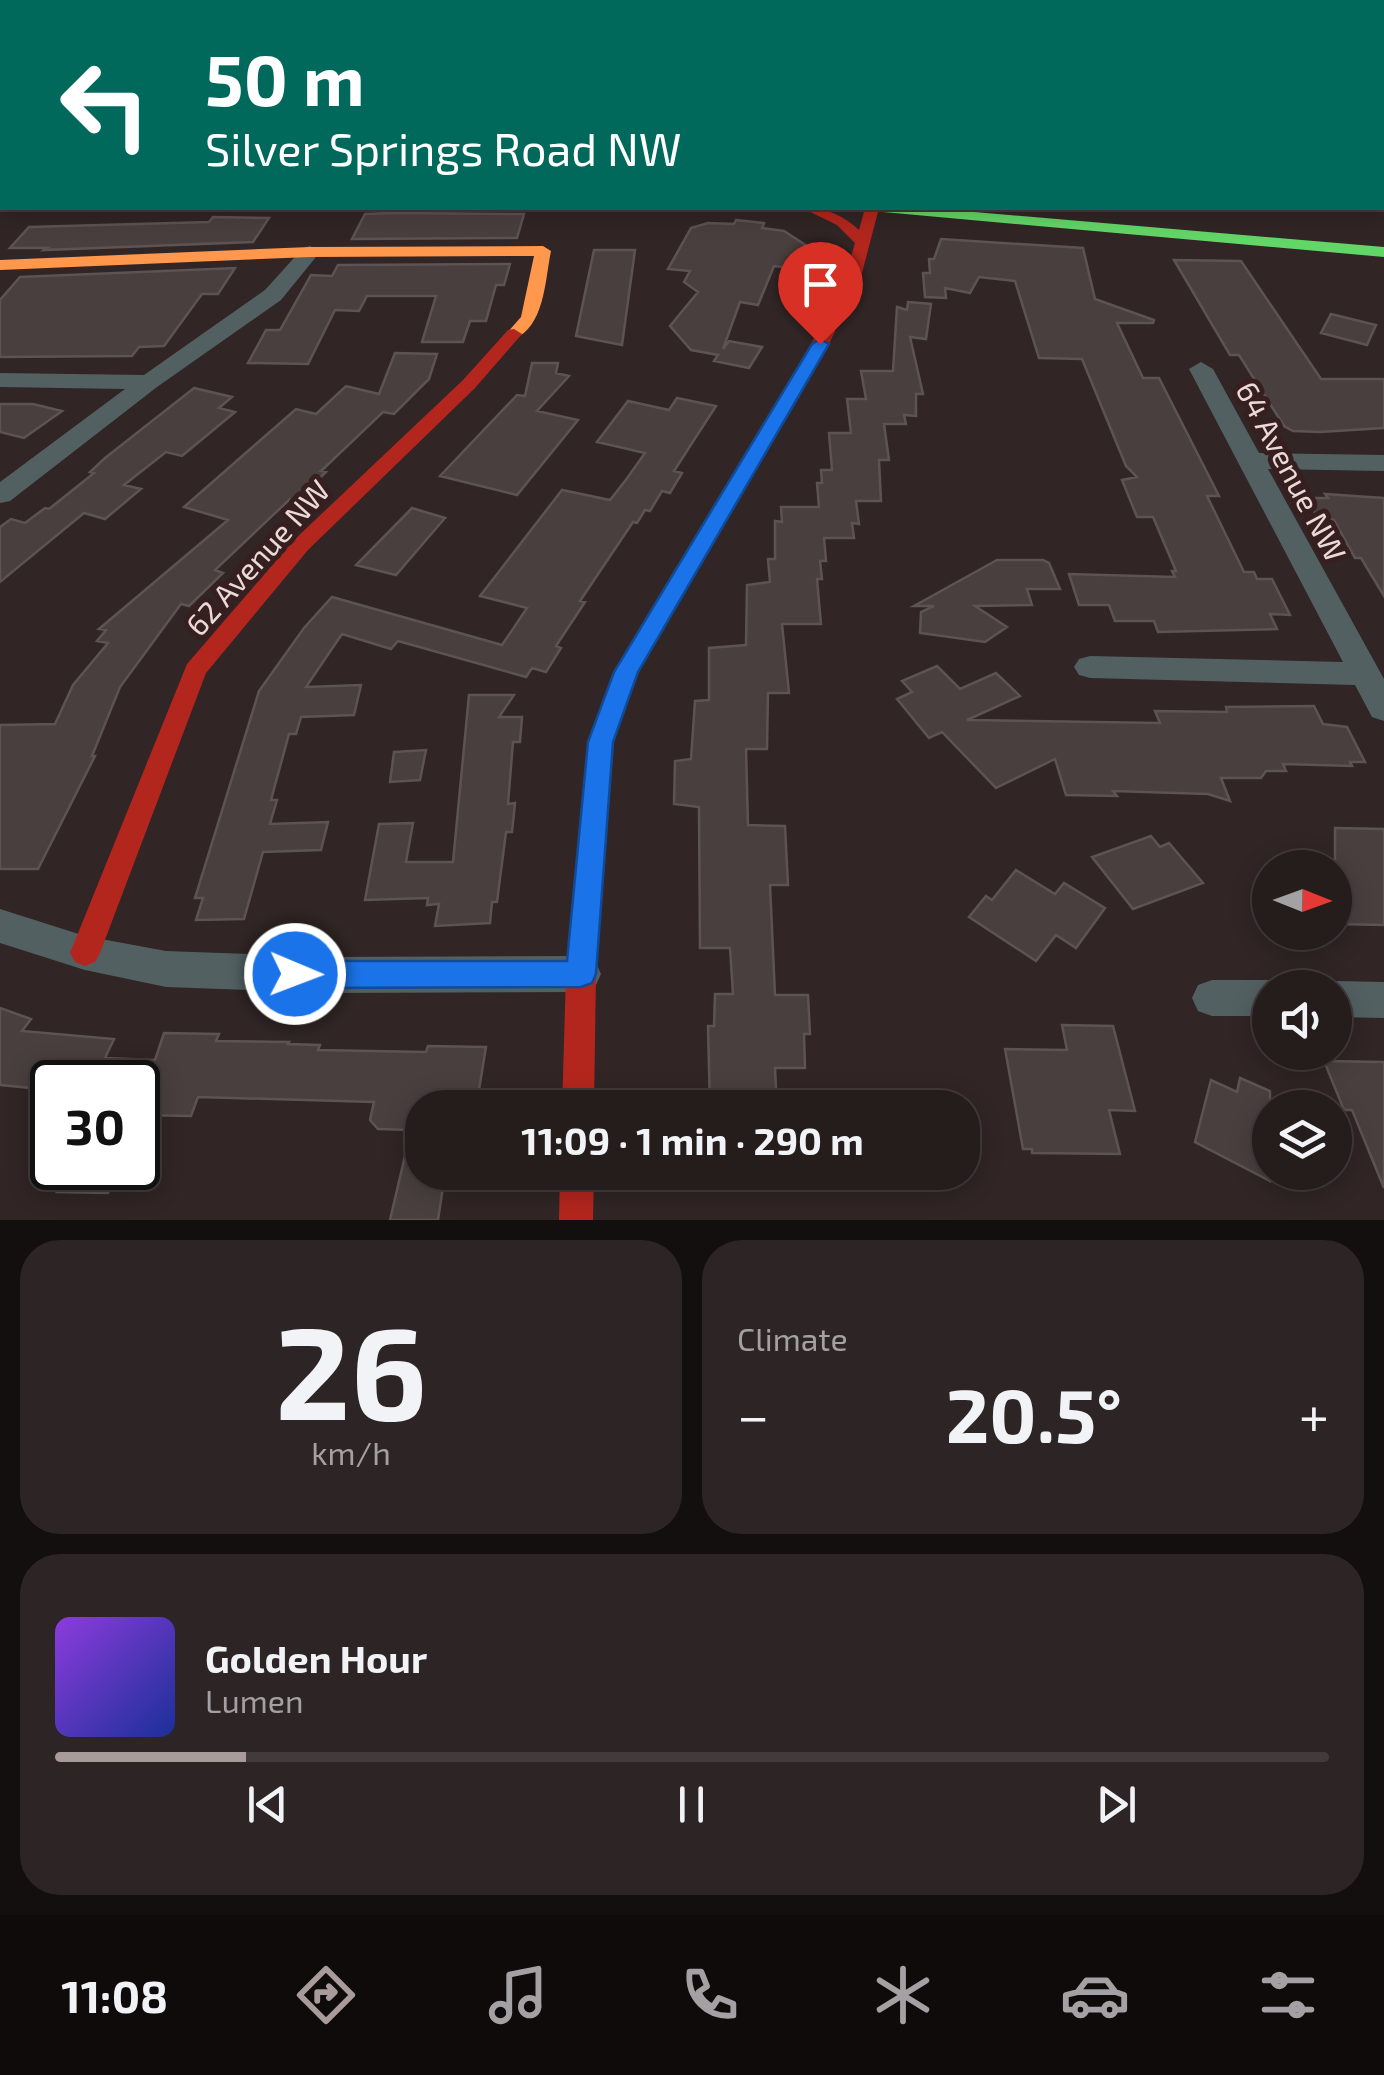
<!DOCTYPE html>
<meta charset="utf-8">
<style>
:root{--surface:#251c1c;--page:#2d2525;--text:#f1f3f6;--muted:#a3a1a3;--line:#423a3b;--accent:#aa9b9b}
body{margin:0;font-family:"Exo 2",sans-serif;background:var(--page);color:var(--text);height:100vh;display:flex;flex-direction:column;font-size:38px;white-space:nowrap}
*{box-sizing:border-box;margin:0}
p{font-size:32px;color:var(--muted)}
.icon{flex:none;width:55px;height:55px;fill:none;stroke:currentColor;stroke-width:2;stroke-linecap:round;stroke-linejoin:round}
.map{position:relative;height:1220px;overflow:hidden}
.drawer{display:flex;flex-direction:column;gap:20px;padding:20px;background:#140f0f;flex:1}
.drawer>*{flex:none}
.banner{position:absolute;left:0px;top:0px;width:1385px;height:210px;box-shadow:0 5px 25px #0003,0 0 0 2px var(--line);background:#00695c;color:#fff;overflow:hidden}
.needle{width:65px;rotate:91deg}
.controls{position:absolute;left:1252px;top:850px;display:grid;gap:20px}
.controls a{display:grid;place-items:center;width:100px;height:100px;border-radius:50%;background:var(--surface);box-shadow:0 5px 25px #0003,0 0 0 2px var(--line);font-size:50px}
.speed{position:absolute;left:30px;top:1060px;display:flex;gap:20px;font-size:50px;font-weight:700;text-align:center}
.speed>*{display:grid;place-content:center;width:130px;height:130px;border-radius:50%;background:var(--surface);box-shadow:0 5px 25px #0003,0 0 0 2px var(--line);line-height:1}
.speed .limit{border:5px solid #111;border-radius:15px;background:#fff;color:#111}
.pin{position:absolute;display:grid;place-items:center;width:85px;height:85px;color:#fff;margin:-102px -42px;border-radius:50% 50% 50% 0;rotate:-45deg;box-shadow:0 0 10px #0007}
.pin .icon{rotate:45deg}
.me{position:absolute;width:110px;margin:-55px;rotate:91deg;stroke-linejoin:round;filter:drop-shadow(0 0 8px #0008)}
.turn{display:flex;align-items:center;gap:35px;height:210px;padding:0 40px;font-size:45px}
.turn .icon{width:130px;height:130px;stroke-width:2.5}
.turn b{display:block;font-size:70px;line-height:85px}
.big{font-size:75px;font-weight:700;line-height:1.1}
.drawer .tile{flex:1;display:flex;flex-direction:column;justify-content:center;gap:15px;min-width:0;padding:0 35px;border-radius:40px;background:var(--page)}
.drawer .dial{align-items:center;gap:0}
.dial b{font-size:130px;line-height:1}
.song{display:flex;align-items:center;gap:30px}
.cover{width:120px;height:120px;border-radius:15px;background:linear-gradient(135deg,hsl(270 70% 55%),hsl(230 70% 35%))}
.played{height:10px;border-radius:5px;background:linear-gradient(90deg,var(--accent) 15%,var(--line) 15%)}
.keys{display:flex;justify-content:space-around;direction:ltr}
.heat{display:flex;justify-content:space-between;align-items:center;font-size:55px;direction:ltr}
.drawer .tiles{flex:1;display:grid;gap:20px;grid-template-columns:1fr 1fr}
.tile:last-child{grid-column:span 2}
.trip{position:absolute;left:405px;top:1090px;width:575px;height:100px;border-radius:40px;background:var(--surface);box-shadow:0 5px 25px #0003,0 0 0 2px var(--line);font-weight:700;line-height:100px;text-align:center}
.dock{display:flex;height:160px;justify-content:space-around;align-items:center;background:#0f0b0b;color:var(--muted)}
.dock .icon{width:70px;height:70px}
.dock .active{color:var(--accent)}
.dock b{font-size:45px;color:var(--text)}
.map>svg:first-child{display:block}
.building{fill:#493f3f;stroke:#5e5353;stroke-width:2.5}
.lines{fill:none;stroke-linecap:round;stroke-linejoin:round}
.street{fill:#536062;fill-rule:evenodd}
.fast{fill:#63d668;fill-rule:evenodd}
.slow{fill:#ff974d;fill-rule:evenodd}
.jam{fill:#b3261e;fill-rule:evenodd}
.route{fill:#1a73e8;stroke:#114b97;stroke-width:2.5}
.labels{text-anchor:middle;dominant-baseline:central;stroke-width:10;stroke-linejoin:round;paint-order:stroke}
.street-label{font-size:30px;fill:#ebdada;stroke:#371f1f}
</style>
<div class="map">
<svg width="1384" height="1220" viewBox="0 0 1384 1220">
<rect width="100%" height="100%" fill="#312525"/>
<path class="building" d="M365 214 393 213 524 214 517 238 352 239Z
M213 217 269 218 253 242 44 250 47 248H10L29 227 209 222Z
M736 220 764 223 762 228 784 231 810 248 802 269 774 266 758 305 740 302 723 349 729 341 762 347 749 368 714 361 718 355 691 350 670 326 698 292 684 282 690 271 668 269 691 228 708 223 734 224Z
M941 239 1083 248 1095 299 1154 320 1153 323H1117L1143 378H1159L1219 496H1207L1244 572H1254L1257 579H1272L1290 615 1270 614 1277 629 1158 632 1154 621H1115L1109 605H1079L1069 574 1175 577 1172 571H1176L1153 517H1137L1122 480 1137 477 1126 466 1082 359 1039 358 1015 281 979 277 970 293 945 288 946 298 925 297 923 273H930L929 259H934Z
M594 250H635L622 345 576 336Z
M1174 260 1241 261 1321 379H1384V428L1320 432 1293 431 1284 426 1239 355H1230Z
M510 264 504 285H496L486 321H470L463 342H422L436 296H367L359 311 335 310 308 364 248 363 266 330H280L311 275 332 276 338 265Z
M235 268 218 294H202L164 346 139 347 132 356 0 357V300L20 277Z
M908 302 931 304 926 339 910 337 923 394H916V416L904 415 906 424H884L889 460H879L881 501H856L859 524 852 523 854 538H824L826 561H820L822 579H817L821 624H782L789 693H768L767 749H746L748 825 785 826 788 885H770L775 995H808L810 1034H804L805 1068H775L777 1108H710L708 1026H714L715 994H733L730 948H700L699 807 674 804 675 761 691 759 695 701 709 700V648L746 645 747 585 770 582 768 559H775V521L782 522 781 507H819L817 483H822L821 470H832L829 433H851L847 399H866L861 371H893L897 307 907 310Z
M1331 314 1376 325 1367 345 1321 333Z
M395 353 437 354 429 379 394 414 383 412 321 471 326 472 297 500 290 499 215 570 223 573 189 606 181 604 120 687 92 756H95L38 869H0V725L55 724 73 685 108 643 97 641 106 630 99 629 228 520 184 507 296 409 316 414 346 386 379 394Z
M532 363H558L556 373 569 376 537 411 578 420 517 495 440 476 517 395 525 396Z
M194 388 232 397 219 408 235 412 182 456 166 452 124 485 141 489 105 519 84 513 0 582V527L11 519 25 523 45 508 49 509 94 473 90 472 105 458Z
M677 398 716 406 674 471 682 473 670 493 662 491 650 511 645 510 637 523 633 522 580 601 585 602 556 646 561 648 546 672 532 668 526 677 398 641 391 649 342 634 306 687 361 685 354 715 301 717 296 734H289L271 800H277L270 824 328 822 321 850 263 852 244 919 196 920 203 898H195L259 691 304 628 332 597 502 645 527 608 480 596 562 490 610 500 625 481 645 453 597 442 628 401 669 410Z
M0 404H33L62 411 24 438 0 432Z
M1325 494 1384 498V596L1361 558H1355L1334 520H1319L1306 498H1328Z
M412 508 445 518 396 575 356 565Z
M997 560H1043L1049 563 1060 589H1027L1032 605 975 606 1007 627 985 642 920 633 921 612 934 606H914Z
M937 666 960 689 996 673 1020 696 967 720 1160 723 1155 711 1227 712 1226 707 1314 706 1323 724 1347 727 1365 762H1350L1352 766 1283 764 1286 771H1266L1261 778H1221L1230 801 1208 794 1113 791 1117 796 1066 795 1055 759 996 788 942 732 929 738 897 699 912 692 902 681Z
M469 695H514L499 717H522L520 742H513L508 804 515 803 512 832H506L497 902H492L490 923 435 926 439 904 427 905 428 898 365 900 379 824 413 823 406 862H453Z
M426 750 420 780 390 782 394 752Z
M1335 828 1384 829V925L1335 924Z
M1151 836 1160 847 1169 843 1203 883 1133 909 1092 857Z
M1016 870 1055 894 1064 883 1105 908 1076 948 1056 935 1036 961 969 917 986 896 992 900Z
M0 1008 31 1019 22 1031 114 1039 105 1058 155 1060 164 1033 219 1034 216 1041 289 1042 288 1044 320 1045 318 1050 426 1052 428 1046 486 1047 476 1108H422V1180L444 1181 438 1220H390L411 1130 378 1129 370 1120 374 1102 198 1097 191 1116 138 1115V1082H52V1090L0 1085Z
M1062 1025 1113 1026 1135 1111 1109 1110 1120 1154 1032 1153V1149H1023L1005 1049 1067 1050Z
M1324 1061 1384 1062V1188L1352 1110H1344Z
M1240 1078 1270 1091V1181L1195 1142 1211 1080 1237 1092Z
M67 1168H118L108 1193 57 1192Z"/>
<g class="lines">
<path class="street" d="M380 0H397L399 2H382Z
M310 246 320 252 281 300 157 387 10 501 0 503V482L125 389 0 387V373L144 375 265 290 303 248Z
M1201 362 1213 369 1259 453 1384 455V471L1268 469 1384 679V721L1372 717 1355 685 1090 678 1079 675 1074 667 1079 659 1090 656 1343 662 1189 369Z
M0 909 85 936 166 951 327 957 581 956 595 961 601 974 595 987 581 992 327 993 166 987 85 970 0 943Z
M1212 980H1270L1285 988H1270V1016H1212L1198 1011 1192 998 1198 985Z
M1335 981 1384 982V1018L1335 1017V988H1320Z"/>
<path class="fast" d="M876 208H927L1384 247V257L883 212Z"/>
<path class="slow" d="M1063 0H1077L1078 2H1065Z
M0 142H2V150H0Z
M543 246 551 251C545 280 545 326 514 339L506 334 521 317 534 256 310 257 0 270V260L310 247Z"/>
<path class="jam" d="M1382 85H1384V93L1382 92Z
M802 208C824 207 842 214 859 230L865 208H879L861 277 829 344 638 672 614 741 596 974 594 1108H562L566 974 588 741 614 672 811 344 845 277 855 243 837 225Z
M514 329 522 334 475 388 308 550 206 673 100 953 95 962 85 966 75 962 70 953 187 664 294 540 463 380 508 330Z
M560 1172H594L593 1220H559Z"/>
</g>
<path class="route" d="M820 339 829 344 638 672 613 742 596 974 592 983 581 987 295 988 285 984 280 974 285 965 295 961H567L588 742 614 672 812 344Z"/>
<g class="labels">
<g class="street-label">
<text transform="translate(1292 471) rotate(62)">64 Avenue NW</text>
<text transform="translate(257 557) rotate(-48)">62 Avenue NW</text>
</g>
</g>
</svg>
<div class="controls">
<a><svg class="needle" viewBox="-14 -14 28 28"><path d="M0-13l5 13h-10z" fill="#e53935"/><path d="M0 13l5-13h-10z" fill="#a3a1a3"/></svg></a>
<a><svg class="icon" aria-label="sound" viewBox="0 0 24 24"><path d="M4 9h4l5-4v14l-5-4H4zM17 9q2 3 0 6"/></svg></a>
<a><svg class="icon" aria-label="layers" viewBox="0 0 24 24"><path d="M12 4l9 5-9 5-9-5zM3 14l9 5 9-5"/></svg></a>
</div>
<div class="speed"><div class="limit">30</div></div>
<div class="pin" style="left:820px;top:344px;background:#d93025"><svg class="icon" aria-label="arrive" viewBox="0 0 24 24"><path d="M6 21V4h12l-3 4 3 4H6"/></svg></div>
<svg class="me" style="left:295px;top:974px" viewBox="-20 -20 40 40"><circle r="17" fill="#1a73e8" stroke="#fff" stroke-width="3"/><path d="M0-11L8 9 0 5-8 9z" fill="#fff"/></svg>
<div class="trip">11:09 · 1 min · 290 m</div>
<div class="banner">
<div class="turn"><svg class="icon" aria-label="left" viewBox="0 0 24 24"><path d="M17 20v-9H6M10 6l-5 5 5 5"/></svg><div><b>50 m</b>Silver Springs Road NW</div></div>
</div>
</div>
<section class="drawer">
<div class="tiles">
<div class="tile dial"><b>26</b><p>km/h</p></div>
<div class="tile"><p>Climate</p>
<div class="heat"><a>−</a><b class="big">20.5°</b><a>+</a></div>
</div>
<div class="tile">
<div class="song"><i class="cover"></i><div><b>Golden Hour</b><p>Lumen</p></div></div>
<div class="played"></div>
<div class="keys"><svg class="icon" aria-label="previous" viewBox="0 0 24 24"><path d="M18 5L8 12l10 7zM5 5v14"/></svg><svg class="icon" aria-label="pause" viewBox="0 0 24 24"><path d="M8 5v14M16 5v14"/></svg><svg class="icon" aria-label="next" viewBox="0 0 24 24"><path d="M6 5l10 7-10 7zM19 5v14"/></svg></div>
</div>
</div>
</section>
<nav class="dock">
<b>11:08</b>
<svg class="icon active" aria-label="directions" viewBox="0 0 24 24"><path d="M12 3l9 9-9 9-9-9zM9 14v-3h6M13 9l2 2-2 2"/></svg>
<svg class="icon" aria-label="music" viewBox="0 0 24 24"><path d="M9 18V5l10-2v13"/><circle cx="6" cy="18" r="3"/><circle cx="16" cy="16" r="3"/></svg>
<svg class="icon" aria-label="phone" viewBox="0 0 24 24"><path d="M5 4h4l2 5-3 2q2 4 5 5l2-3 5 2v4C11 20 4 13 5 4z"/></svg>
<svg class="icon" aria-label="climate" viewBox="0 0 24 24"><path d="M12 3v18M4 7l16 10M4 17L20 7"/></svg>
<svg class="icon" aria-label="car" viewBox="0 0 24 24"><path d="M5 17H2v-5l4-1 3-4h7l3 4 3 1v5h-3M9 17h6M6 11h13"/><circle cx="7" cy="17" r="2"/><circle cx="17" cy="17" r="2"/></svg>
<svg class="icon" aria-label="filters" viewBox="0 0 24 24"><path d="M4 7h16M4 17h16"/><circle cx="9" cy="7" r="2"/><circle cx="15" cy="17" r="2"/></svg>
</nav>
